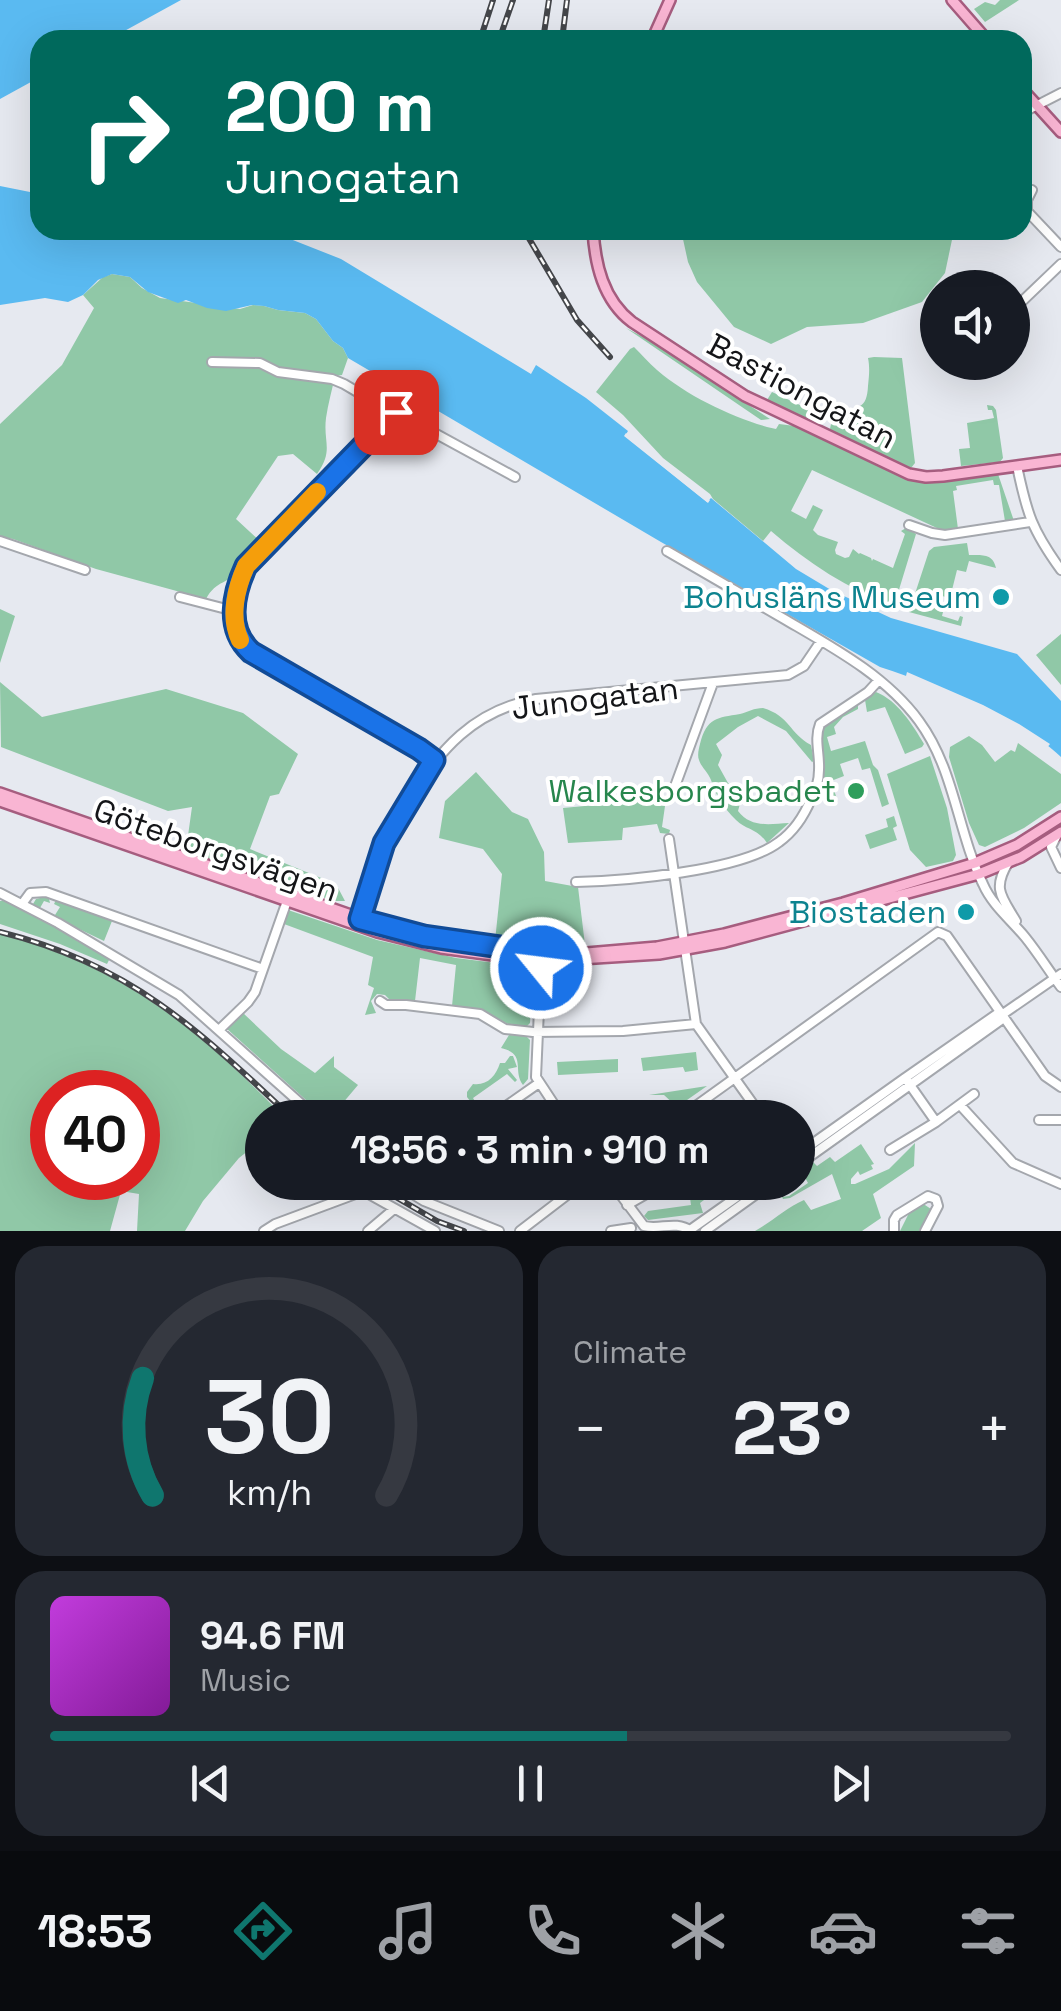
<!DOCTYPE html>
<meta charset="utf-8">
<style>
:root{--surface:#171b24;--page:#242831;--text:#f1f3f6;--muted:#9ea1a6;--line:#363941;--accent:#0f766e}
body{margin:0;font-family:"Space Grotesk",sans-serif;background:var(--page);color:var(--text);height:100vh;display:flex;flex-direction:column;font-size:38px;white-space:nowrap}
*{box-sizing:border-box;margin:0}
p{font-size:32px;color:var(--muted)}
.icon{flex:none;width:55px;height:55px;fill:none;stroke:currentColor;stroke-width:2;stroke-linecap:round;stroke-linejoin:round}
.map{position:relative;height:1231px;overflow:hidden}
.drawer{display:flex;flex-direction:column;gap:15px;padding:15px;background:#0d0f14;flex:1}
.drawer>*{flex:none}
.top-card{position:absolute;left:30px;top:30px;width:1002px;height:210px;border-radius:30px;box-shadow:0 10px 40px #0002;background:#00695c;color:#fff;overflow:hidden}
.controls{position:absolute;left:920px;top:270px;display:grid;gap:20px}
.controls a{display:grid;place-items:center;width:110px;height:110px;border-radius:50%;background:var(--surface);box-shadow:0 10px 40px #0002;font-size:50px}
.speed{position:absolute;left:30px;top:1070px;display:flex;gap:20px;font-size:50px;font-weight:700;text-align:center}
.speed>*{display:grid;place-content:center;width:130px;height:130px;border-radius:50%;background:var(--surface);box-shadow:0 10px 40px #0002;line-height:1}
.speed .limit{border:15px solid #d22;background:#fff;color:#111}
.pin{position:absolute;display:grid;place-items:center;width:85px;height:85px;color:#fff;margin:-42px;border-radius:20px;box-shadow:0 5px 15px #0006}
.me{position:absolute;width:110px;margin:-55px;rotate:299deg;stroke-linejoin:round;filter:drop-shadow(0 0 8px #0008)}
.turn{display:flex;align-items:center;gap:35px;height:210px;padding:0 30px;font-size:45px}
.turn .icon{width:130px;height:130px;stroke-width:2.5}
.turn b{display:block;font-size:70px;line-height:85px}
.big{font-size:75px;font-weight:600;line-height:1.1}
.drawer .card{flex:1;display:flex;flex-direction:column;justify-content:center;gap:15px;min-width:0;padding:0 35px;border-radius:30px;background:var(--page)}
.drawer .dial{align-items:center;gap:0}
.dial svg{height:260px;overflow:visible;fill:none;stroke:var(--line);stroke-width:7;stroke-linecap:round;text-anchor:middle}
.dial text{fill:var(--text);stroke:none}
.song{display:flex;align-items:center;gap:30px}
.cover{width:120px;height:120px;border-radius:15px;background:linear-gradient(135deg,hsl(290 70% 55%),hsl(290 70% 35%))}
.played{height:10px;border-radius:5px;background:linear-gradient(90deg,var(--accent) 60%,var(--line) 60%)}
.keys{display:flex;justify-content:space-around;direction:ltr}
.heat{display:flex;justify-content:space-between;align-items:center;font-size:55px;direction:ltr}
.drawer .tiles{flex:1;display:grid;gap:15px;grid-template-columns:1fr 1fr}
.card:last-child{grid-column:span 2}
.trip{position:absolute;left:245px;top:1100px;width:570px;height:100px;border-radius:50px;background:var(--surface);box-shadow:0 10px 40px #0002;font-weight:600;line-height:100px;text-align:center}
.menu{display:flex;height:160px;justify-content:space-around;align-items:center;background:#090b0e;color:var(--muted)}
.menu .icon{width:70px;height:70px}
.menu .active{color:var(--accent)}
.menu b{font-size:45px;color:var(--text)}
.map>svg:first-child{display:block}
.green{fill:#90c8a7;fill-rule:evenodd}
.water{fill:#5abaf1}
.pier{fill:#e6e9f0}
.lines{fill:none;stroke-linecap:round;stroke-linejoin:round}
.minor-casing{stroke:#a4a7ad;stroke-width:12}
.major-casing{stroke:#a65d7f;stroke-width:14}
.minor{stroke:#fff;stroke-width:8}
.major{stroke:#f9b5d3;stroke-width:9}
.rail-casing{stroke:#44464a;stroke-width:6}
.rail{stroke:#fff;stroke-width:2.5;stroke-dasharray:8;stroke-linecap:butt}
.route-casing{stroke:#114b97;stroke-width:25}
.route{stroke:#1a73e8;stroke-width:18}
.slow{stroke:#f59e0b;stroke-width:18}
.culture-dot{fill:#0f9aa8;stroke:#fff;stroke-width:4}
.leisure-dot{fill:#2e9e5b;stroke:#fff;stroke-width:4}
.labels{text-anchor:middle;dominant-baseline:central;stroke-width:8;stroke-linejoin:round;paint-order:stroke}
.street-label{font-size:32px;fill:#141518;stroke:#fff}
.culture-label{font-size:32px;fill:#0d838f;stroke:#fff;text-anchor:end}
.leisure-label{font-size:32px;fill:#27864d;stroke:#fff;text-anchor:end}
</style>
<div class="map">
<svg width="1061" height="1231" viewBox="0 0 1061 1231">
<rect width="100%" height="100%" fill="#e6e9f0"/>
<path class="green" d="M1000 0H1019L985 22 974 9 985 2 995 5Z
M681 230H960L953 235 945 273 922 302 863 323 807 327 771 344 734 327 697 282 688 262Z
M112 274 130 277 142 288 160 298 240 309 253 305 264 306 278 310 305 313 316 319 333 341 343 348 348 358 342 375 335 376C332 390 328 404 326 418 323 443 334 450 317 474L293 454 278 456 236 519 262 543C253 552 247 562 239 571 230 583 216 580 206 599L96 569 13 539 0 537V424L62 365 94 308 83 295 103 277Z
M626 328 647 339 770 419 761 420Z
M634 347C641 354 649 363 657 370 687 396 730 416 767 427L776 429 779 424 795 426 914 481H948L998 474 1014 521H1005L999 485H994L993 480 956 486 957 490 953 491 958 529H939L812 470 791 511 806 519 813 505 823 510 813 530 818 535 838 542 835 550 836 554 845 558 849 557 853 549 859 554 860 553 871 558 872 561 873 559 893 568 905 534 901 531 906 528 916 534 894 606C848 589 808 563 771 531L763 541 713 499 710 494 663 458 623 415 596 392 630 349Z
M874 357 902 358 915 463 911 468 833 433 830 429 832 419 838 411C858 408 867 409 868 386 869 376 870 368 868 358Z
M772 392 817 413 822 407 823 415 817 421H812L767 400Z
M987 405 993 406 996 410 1003 458 1000 462 961 466 959 449 970 448 967 423 994 418 992 410H988Z
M967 543 969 555C981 555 993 553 996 568L969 561 966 572 957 570 950 598 930 593 920 597 917 605 923 612 928 608 931 611 940 603 941 599 945 604 942 616 958 621 960 616 963 617 961 626 909 612 929 551 934 547Z
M0 609 15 616 0 663Z
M1061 634V685L1036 655Z
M0 682 42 717 166 689 243 713 298 754 279 794 270 796 250 849 336 884 345 901H329L312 889 290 887 186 850 192 807 168 811 1 747Z
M876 692C897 700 913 725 924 744L922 747 905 754 885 707 867 712 865 700Z
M858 702V709L843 717 834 727 836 734 827 737 831 751 865 741 873 765 878 770 889 804 882 807 870 768 862 770 858 758 840 764 844 776 831 781 838 802 833 804 827 801 828 797 820 793 815 804 812 802 820 730Z
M763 708C790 716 789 733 811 745L814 761 812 762 786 731 758 716 738 727 716 744 722 755 718 765 728 783 743 793 738 811C751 828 769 824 789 823L767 843C757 828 746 830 736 820 723 807 716 796 711 780 708 772 701 767 699 760 697 755 699 748 700 744 707 717 717 718 740 714 748 712 754 708 763 708Z
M969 736 982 745 995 762 1011 750 1015 752 1018 743 1061 774V803L1024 828 985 847 979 845 969 823 949 757 950 747Z
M930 756 947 808 956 855 953 861 926 867 910 850 887 774Z
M476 772 512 812 528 819 544 852 545 881 578 887 585 945C555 944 526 942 495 941L502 874 483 849 439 838 445 801Z
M660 799 665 806 662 827 670 830 669 834 660 833 657 824 623 828 622 840 568 843 563 808Z
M894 816 897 826 893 828 897 840 870 849 865 835 888 827 886 819Z
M44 897 49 899 50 903 44 901 40 908 55 915 60 907 54 904 56 900 112 921 104 941 35 908 33 904 36 899Z
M8 900 65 930 110 958 107 964 60 944 0 924V901Z
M288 910 377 940 456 958 529 967 532 989 530 1023 527 1026 510 1025 482 1010 452 1006 456 965 420 958 415 1001 392 1002 385 995 377 994 371 1001 376 1013 365 1015 374 988 368 985 373 957 284 924Z
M0 934C118 965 194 1025 278 1111L277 1117 262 1118V1137L258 1143 239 1158 203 1201 185 1231H137L139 1194 121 1191 110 1231H0ZM138 1092V1178H52V1092Z
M242 1012 281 1049 315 1073 334 1056V1067L358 1085 342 1104 337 1100H306L226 1028Z
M509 1035 526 1036 530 1040 528 1079 523 1085C512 1070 527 1054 501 1048Z
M696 1052 698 1070 685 1072 683 1067 643 1071 641 1058Z
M510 1056H513L517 1067 508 1069 517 1080 515 1082 507 1074 473 1098 479 1108 487 1103 491 1108 481 1115 467 1097V1092L473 1084C487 1086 496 1076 500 1063H505Z
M618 1059V1072L558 1075 557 1062Z
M707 1086 677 1107 664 1095H649Z
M563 1100 608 1103 618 1117H575Z
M308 1101 336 1102 355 1117H324Z
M915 1143 914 1166 873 1194 881 1218 862 1231H755C773 1221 786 1208 804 1200L811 1210 841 1199 832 1174 790 1198 783 1199 782 1197 789 1196 808 1183 801 1170 813 1162 817 1166 830 1157 835 1162 861 1144 874 1164 871 1165 873 1169 860 1175 858 1171 851 1179V1184H855L889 1169Z
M688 1183H703L712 1194 700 1203 703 1213 648 1220 644 1216 648 1211 691 1205Z
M922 1203 931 1209 919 1231H900L910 1211Z"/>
<path class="water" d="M0 0H181L108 40H40V77L0 99Z
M0 186 40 194V230L270 231 341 259 531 374 536 365 586 398 628 431 625 436 707 502 711 498 796 569 831 590 891 618 1017 654 1061 701V757C1036 733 1006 719 975 705 943 691 913 677 880 667L661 542 348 358 343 348 333 341 316 319 305 313 278 310 264 306 252 305 226 311 207 308 186 300 178 303 148 292 130 277 112 274 98 280 83 295 68 302 45 298 0 305Z"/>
<path class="pier" d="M626 433 710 500 708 503 624 436Z
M907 672 983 705 1019 724 1050 744 1046 749 1016 729 980 710 905 680Z"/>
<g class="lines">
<g class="minor-casing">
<path id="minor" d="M1022 113 1061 93
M1032 190 1027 200V211L1061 247
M983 282 989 288
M1012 308 1014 309 1061 264
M212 362 260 363 278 372 332 379 344 384 393 413
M1017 466C1027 514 1032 530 1061 570
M909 525 932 533 945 535 1030 522
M0 541 85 570
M667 551C707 574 747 597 786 620 834 648 886 676 919 721 955 770 957 831 983 884 992 905 1011 920 1025 937 1038 953 1049 971 1061 987
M180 597 234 611
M434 760 419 749 248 649C226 625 233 585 251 561L396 412 515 477
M674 789 713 683
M1056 837 1051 847 1061 868
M669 839 696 1024 763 1118
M1008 863C992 889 1002 897 1016 921
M576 882C624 881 741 871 779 842 793 832 804 816 811 799 816 790 819 780 819 770 820 754 814 739 820 724L868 692 879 680
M0 893 58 923 179 995 317 1118
M22 904 30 893 46 892 263 969
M359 922C367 897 372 872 382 848 388 831 398 816 408 801 439 750 474 710 536 699L788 675 804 666 821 641
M541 964 536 1077 563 1118
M380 1001 386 1005H406L480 1014 505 1029 533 1032 623 1031 696 1024
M1003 1014H997L905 1078 910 1085 1001 1020 1003 1014 1061 974
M220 1029 248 1002 255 992 287 901
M960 1105 1013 1163 1061 1184
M489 1118 539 1083
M679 1118 938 932 947 936 1045 1076 1061 1087
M1039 1120H1061
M890 1150 936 1122 974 1094
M798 1154 905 1078
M798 1165 910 1085 936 1122
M393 1182 424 1201 499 1231
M611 1182 644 1226C661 1230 675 1220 691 1231
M627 1205 667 1182
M690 1230 758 1182
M264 1231 275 1224 361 1192 367 1193 435 1231
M368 1231 394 1209
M520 1231 584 1182
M611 1231 631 1228
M705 1231 773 1182
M894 1231V1220L897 1215 928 1196 936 1199 938 1206 925 1231"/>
</g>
<g class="major-casing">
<path id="major" d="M952 0 987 40
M652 40 670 0
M1022 89 1061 132
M593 230C595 264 603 300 632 322L745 396 909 474 926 477 943 476 1061 460
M0 793 374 923C427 938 480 946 535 952
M0 801 377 932 441 948 536 961 540 964 549 960 547 951 542 948 537 950 534 955 536 961
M548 952 575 954 657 947 724 934 843 903 975 863 1017 845 1061 817
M548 961 659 954 725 942 979 874 1021 857 1061 832"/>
</g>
<use href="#minor" class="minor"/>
<use href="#major" class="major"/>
<g class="rail-casing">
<path id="rail" d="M480 40 493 0
M499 40 513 0
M543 40 549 0
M562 40 567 0
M524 230 577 320 610 357
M548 231V230
M0 932C129 964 198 1029 292 1118
M370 1182 437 1221 464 1231"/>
</g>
<use href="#rail" class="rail"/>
</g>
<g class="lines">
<g class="route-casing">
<path id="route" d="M396 412 246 566C233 594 226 629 251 652L419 749 434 760 384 843 360 919 424 936 535 952 534 959 541 964V968"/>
</g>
<use href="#route" class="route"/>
<path class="slow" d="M240 640C229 617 236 588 246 566L317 492"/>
</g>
<g class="culture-dot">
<circle cx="1001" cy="597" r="10"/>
<circle cx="966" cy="912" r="10"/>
</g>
<circle class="leisure-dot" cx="856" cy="791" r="10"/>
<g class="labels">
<g class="street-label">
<text transform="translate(802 391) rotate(28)">Bastiongatan</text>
<text transform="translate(595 698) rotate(-7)">Junogatan</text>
<text transform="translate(216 850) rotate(19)">Göteborgsvägen</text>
</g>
<g class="culture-label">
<text x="981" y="597">Bohusläns Museum</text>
<text x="946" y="912">Biostaden</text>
</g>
<g class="leisure-label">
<text x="836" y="791">Walkesborgsbadet</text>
</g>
</g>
</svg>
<div class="controls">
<a><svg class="icon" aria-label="sound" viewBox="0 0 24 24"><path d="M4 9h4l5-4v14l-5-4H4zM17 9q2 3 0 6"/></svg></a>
</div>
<div class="speed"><div class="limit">40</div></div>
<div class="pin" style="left:396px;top:412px;background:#d93025"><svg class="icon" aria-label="arrive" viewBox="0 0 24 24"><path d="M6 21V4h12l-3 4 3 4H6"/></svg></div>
<svg class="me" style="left:541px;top:968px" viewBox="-20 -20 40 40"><circle r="17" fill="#1a73e8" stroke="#fff" stroke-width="3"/><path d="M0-11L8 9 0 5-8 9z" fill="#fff"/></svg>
<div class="trip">18:56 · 3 min · 910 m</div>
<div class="top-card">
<div class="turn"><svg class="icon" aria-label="right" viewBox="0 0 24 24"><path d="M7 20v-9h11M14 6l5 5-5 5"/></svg><div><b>200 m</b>Junogatan</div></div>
</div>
</div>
<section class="drawer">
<div class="tiles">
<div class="card dial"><svg viewBox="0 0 100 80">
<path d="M14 69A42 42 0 1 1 86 69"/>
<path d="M14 69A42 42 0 0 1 11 33" stroke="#0f766e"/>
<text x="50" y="56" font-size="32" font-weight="700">30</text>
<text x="50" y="72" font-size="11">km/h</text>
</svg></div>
<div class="card"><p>Climate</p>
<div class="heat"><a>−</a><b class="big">23°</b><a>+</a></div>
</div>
<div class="card">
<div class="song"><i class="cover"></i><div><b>94.6 FM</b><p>Music</p></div></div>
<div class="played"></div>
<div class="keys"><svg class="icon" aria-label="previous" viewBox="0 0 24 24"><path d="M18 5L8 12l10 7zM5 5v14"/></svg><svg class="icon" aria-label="pause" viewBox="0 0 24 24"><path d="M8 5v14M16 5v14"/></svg><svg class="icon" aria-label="next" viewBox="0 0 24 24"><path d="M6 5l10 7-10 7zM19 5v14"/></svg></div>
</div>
</div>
</section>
<nav class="menu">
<b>18:53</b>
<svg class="icon active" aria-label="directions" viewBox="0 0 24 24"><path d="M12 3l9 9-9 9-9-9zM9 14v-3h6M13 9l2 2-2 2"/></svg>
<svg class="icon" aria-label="music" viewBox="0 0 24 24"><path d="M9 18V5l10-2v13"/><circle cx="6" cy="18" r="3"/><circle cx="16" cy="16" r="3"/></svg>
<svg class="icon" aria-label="phone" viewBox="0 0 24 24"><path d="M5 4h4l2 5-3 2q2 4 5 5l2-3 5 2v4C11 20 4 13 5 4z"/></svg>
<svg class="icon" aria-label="climate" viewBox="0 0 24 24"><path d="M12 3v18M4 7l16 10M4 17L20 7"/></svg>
<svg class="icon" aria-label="car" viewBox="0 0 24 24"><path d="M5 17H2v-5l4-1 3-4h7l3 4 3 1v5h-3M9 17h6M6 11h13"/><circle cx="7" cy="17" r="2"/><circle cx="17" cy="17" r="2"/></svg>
<svg class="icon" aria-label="filters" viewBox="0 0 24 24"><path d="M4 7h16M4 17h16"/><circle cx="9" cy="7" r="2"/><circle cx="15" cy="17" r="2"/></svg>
</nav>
